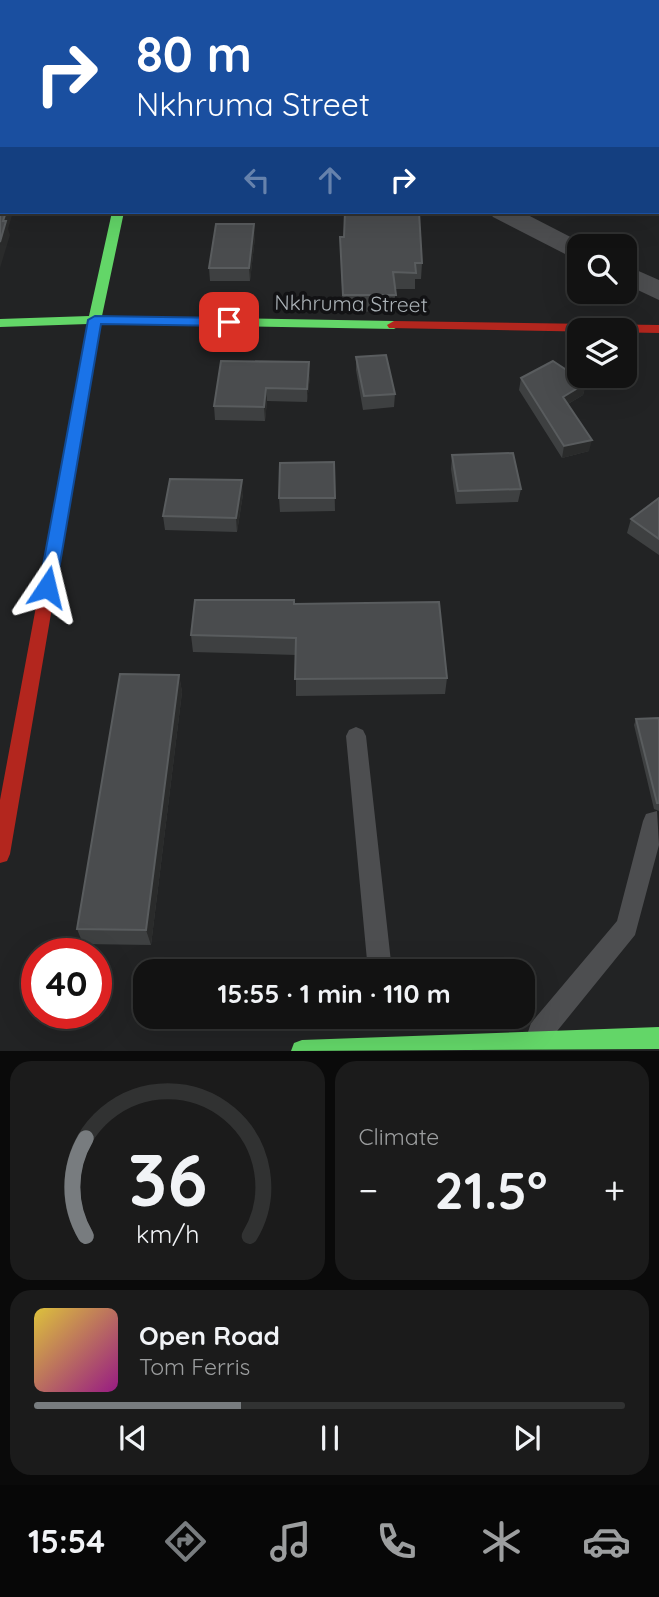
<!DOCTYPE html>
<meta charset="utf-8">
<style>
:root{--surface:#121212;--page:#1b1b1b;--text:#f1f3f6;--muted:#9c9e9f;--line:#313232;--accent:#787c7f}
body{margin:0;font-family:Quicksand,sans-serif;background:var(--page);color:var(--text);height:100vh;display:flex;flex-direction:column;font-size:26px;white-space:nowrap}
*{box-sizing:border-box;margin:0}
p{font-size:23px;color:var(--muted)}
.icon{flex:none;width:38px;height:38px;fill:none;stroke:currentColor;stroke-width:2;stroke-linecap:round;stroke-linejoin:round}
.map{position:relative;height:1051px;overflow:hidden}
.panel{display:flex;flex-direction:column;gap:10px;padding:10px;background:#0a0a0a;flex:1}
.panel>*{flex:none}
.top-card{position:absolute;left:0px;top:0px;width:660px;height:214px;box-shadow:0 7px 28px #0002,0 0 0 2px var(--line);background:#1a4fa0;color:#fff;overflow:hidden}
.buttons{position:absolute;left:567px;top:234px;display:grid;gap:14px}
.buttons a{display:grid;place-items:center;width:70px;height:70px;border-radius:14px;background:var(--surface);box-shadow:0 7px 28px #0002,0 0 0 2px var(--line);font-size:35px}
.speed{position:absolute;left:21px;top:938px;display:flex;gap:14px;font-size:35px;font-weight:700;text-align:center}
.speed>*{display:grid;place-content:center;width:91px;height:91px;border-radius:50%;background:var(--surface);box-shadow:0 7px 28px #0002,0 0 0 2px var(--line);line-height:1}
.speed .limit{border:10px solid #d22;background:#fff;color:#111}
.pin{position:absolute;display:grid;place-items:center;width:60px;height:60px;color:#fff;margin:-30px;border-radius:14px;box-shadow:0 4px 10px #0006}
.me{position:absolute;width:77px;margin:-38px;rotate:10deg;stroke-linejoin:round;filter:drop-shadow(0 0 5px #0008)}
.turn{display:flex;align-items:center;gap:24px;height:147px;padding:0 21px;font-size:32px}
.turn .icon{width:91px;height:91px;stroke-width:2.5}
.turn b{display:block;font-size:49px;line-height:60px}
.lanes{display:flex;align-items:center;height:66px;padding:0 21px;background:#0003;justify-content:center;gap:35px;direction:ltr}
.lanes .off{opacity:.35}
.big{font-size:52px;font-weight:700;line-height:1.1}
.panel .widget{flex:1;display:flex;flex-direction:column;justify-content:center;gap:10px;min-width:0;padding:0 24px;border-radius:21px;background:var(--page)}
.panel .dial{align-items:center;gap:0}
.dial svg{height:182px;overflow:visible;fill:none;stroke:var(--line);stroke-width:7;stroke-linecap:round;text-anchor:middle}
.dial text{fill:var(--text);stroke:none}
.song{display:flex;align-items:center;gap:21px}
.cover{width:84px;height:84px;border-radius:10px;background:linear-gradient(135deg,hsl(50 70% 55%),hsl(310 70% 35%))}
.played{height:7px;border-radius:4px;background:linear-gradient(90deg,var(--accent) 35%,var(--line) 35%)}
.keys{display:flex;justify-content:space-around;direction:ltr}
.heat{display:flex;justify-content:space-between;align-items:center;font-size:38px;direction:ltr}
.panel .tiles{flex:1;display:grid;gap:10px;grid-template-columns:1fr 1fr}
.widget:last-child{grid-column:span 2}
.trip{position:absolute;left:133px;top:959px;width:402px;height:70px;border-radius:21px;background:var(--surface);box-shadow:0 7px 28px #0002,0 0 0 2px var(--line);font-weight:700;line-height:70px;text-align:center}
.tabs{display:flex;height:112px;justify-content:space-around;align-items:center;background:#070707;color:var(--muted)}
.tabs .icon{width:49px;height:49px}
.tabs .active{color:var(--accent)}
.tabs b{font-size:32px;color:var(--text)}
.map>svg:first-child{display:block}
.built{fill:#222324;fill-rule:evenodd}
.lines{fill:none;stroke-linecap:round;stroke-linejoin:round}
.lane{fill:#4d4e50;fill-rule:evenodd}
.street{fill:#4d4e50;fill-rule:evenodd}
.fast{fill:#63d668;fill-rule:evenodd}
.slow{fill:#ff974d;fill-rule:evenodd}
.jam{fill:#b3261e;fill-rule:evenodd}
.wall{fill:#3e4041}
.shaded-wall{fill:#2a2b2b}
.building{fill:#4a4c4e;stroke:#595c5e;stroke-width:2}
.route{fill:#1a73e8;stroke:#114b97;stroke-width:2}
.labels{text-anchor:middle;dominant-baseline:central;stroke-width:7;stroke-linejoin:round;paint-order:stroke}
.street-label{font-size:21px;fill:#abb2b7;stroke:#121214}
</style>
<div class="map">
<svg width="659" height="1051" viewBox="0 0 659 1051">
<rect width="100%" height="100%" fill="#181818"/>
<path class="built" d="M0 0H659V1051H0ZM2 2H658V212H2ZM579 247H625V292H579ZM579 331H625V376H579ZM37 954H96V1013H37ZM145 971H523V1017H145Z"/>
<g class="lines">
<path class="lane" d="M356 727 363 730 366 736 392 971H368L346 736 349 730Z
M657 811 659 845 635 935 549 1041 540 1044 531 1041 528 1032 531 1023 617 921 643 821 646 814Z"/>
<path class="street" d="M640 0H659V7L658 2Z
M489 212H522L590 247H579V258L569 256 493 217Z
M625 265 659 280V300L625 284Z"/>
<path class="fast" d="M112 212H124L102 316 394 321 401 325 394 329 101 324 76 467 69 472 64 471 62 467 88 324 0 327V319L89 316Z
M659 1027V1049L291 1051 294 1043 302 1040Z"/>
<path class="slow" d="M153 0H161L152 2Z"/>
<path class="jam" d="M394 321 659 325V333L389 328 387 325Z
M69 462 76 467 10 854 7 861 0 863V800L62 467Z"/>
</g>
<path class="wall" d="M255 237 250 281H210L209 268Z
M340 237H344L422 263 421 279H415V289H395V311L343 312Z
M356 357 395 394 394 407 363 410 356 370Z
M221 361 310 376 307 402 267 401 265 421 215 420 214 406Z
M521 378 586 383 583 395 568 404 589 451 562 458 519 390Z
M452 455 521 489 518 502 456 504 451 469Z
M334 462 335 511 280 512 279 498Z
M243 494 237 532 165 530 163 516Z
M659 498V555L627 533 631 519Z
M294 604 447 678 445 694 296 696V655L193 652 191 635Z
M179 675 182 692 151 945 83 944 77 929Z
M659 718V811L654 809 634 725 636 719Z"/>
<path class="shaded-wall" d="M6 212H13L8 229 10 235 0 268V242L3 221Z
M254 224 255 237 250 281 249 268Z
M309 362 310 376 307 402V389Z
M586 383 583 395 561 408 563 397Z
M266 388 267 401 265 421 264 407Z
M592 440 589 451 562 458 564 446Z
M242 480 243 494 237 532 236 518Z
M179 675 182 692 151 945 146 930Z"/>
<path class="building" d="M6 0H77V2H5Z
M232 0H262V2H232Z
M2 10V212H6L3 221H6L0 242V14Z
M345 212H419L422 263H415L416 273 393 272 396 295H343L340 237H344Z
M216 224H254L249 268H209Z
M386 355 395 394 364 396 356 357Z
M221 361 309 362 307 389 266 388 264 407 214 406Z
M553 361 586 383 563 397 592 440 564 446 521 378Z
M513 453 521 489 458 491 452 455Z
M334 462 335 498H279L280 463Z
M170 479 242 480 236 518 163 516Z
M659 498V539L631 519Z
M195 600H294V604L439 602 447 678 295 679 296 638 191 635Z
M120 674 179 675 146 930 77 929Z
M659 718V803H657L636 719Z"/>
<path class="route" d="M95 316 229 318 236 322 229 326 101 324 56 587 53 592H42L39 587 88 320Z"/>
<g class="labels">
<g class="street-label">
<text transform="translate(351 303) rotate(1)">Nkhruma Street</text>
</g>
</g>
</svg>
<div class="buttons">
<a><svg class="icon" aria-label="search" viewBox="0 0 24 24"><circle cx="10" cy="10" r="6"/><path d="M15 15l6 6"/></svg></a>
<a><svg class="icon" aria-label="layers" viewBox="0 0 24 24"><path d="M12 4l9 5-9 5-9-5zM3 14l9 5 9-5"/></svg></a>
</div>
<div class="speed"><div class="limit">40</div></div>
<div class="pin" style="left:229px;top:322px;background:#d93025"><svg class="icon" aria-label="arrive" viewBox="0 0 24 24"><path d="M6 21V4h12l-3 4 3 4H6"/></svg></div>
<svg class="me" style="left:47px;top:587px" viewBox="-20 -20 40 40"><path d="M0-17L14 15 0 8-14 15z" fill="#1a73e8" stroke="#fff" stroke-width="4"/></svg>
<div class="trip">15:55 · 1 min · 110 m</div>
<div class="top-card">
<div class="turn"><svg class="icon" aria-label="right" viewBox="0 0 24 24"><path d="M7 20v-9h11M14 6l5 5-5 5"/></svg><div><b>80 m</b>Nkhruma Street</div></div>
<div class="lanes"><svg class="icon off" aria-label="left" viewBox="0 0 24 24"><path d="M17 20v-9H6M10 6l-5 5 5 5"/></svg><svg class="icon off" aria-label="ahead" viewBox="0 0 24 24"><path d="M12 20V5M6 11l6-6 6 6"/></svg><svg class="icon" aria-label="right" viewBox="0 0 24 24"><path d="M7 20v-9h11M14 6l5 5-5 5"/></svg></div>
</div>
</div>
<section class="panel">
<div class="tiles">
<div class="widget dial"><svg viewBox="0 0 100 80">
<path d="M14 69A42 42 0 1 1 86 69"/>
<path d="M14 69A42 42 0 0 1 14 26" stroke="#787c7f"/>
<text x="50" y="56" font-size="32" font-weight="700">36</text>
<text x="50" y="72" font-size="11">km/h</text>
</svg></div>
<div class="widget"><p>Climate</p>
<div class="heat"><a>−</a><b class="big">21.5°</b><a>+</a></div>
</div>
<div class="widget">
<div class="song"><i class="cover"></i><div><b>Open Road</b><p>Tom Ferris</p></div></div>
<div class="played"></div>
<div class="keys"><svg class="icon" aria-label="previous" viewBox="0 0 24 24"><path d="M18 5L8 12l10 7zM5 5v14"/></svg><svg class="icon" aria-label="pause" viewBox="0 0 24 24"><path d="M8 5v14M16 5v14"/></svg><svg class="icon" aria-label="next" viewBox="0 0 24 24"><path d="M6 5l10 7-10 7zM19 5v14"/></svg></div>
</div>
</div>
</section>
<nav class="tabs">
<b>15:54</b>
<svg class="icon active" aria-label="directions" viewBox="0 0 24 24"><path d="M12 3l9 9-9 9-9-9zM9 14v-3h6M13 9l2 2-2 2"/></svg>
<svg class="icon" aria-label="music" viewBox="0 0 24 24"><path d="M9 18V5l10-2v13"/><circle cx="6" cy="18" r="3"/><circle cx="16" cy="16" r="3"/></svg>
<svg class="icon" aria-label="phone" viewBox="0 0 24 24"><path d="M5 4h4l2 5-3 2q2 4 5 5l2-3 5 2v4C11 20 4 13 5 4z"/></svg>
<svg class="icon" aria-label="climate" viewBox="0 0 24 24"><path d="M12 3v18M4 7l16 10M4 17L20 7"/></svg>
<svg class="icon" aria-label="car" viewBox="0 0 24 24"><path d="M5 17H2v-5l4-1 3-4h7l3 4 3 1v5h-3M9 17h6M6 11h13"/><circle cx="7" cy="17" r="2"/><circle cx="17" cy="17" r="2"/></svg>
</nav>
